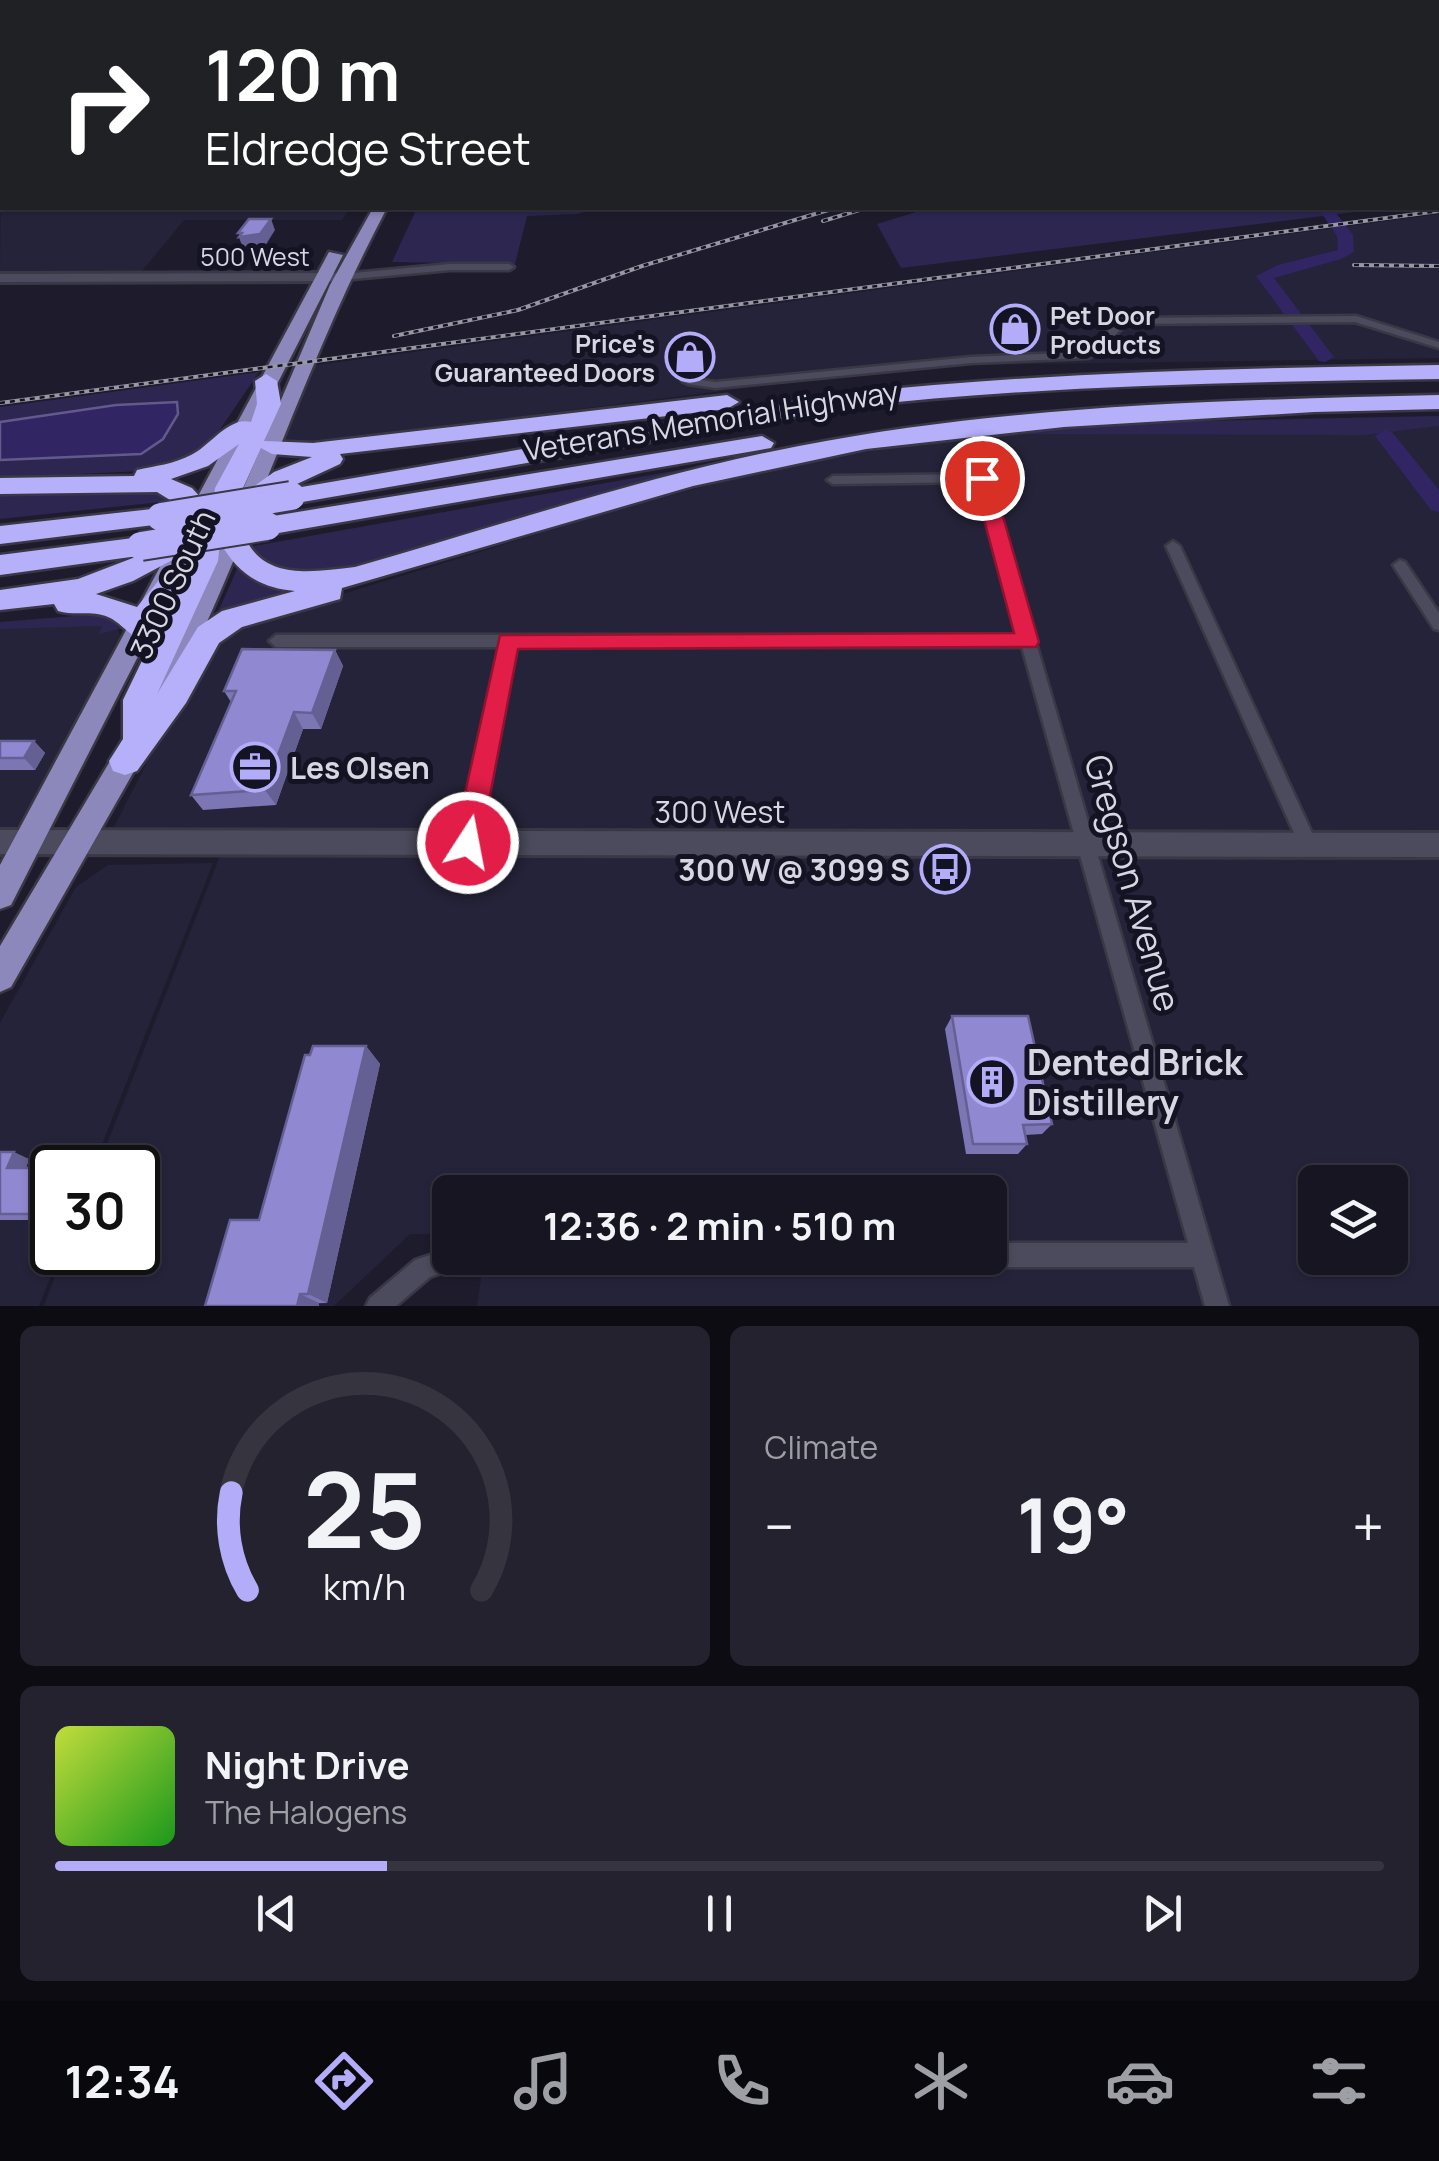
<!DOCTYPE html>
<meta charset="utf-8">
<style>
:root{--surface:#161521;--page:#23222e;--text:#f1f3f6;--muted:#9e9fa5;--line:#35343f;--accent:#b3adf9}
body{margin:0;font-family:Manrope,sans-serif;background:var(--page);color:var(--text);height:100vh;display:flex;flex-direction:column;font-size:38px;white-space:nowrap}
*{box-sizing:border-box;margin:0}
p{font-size:32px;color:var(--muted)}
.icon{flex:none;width:55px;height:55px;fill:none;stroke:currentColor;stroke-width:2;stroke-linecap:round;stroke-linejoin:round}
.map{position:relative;height:1306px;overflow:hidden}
.drawer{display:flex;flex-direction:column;gap:20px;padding:20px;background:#0c0c12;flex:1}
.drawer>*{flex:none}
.hud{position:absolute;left:0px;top:0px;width:1440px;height:210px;box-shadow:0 2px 8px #0004,0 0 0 2px var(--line);background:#202124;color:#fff;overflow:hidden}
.buttons{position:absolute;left:1298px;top:1165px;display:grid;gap:20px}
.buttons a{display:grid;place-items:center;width:110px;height:110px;border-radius:15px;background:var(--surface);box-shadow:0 2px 8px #0004,0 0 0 2px var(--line);font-size:50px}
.speed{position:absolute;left:30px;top:1145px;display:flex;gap:20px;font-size:50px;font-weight:700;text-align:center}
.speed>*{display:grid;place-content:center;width:130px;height:130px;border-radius:50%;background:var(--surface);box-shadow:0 2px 8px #0004,0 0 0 2px var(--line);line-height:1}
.speed .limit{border:5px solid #111;border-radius:15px;background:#fff;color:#111}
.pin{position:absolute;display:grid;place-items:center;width:85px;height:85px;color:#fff;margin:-42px;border:5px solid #fff;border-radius:50%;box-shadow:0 2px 10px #0007}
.me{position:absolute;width:110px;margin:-55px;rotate:11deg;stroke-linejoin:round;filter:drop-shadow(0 0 8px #0008)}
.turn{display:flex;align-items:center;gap:35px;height:210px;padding:0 40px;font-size:45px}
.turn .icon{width:130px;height:130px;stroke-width:2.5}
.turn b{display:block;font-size:70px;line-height:85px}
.big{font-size:75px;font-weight:700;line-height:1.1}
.drawer .card{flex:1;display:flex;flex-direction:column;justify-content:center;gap:15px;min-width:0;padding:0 35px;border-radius:15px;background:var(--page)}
.drawer .dial{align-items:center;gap:0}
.dial svg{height:260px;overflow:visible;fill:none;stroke:var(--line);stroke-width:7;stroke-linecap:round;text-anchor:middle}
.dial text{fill:var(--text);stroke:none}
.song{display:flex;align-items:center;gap:30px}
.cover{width:120px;height:120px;border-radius:15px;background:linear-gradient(135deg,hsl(70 70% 55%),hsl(120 70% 35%))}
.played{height:10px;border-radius:5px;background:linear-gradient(90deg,var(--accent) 25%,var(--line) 25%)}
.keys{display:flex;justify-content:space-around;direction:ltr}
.heat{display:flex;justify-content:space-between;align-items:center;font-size:55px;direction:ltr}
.drawer .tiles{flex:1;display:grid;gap:20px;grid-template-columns:1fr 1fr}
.card:last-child{grid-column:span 2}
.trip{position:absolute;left:432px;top:1175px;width:575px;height:100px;border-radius:15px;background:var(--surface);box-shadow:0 2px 8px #0004,0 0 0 2px var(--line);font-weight:700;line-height:100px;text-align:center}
.tabs{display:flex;height:160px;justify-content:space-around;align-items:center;background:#09080d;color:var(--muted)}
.tabs .icon{width:70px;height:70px}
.tabs .selected{color:var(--accent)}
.tabs b{font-size:45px;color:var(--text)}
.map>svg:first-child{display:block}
.built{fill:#252339;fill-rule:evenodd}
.green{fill:#2c2651}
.water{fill:#312564;stroke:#635a8a;stroke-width:2.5}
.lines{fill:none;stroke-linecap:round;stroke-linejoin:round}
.stream{stroke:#635a8a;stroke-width:2.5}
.river{fill:#312564;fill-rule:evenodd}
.street-casing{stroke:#3a3845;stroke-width:5}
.secondary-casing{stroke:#3a3845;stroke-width:6}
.primary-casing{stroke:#3a3845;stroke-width:5}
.highway-casing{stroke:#3a3845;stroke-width:5}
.street{fill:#4c4b5d;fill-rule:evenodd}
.secondary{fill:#4c4b5d;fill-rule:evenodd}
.primary{fill:#8c88bc;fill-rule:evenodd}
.highway{fill:#b6b0fb;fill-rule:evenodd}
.rail-casing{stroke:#9897a4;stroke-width:4}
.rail{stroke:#141323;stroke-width:2.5;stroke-dasharray:5;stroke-linecap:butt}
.highway-bridge-casing{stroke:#3a3845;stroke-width:32;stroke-linecap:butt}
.highway-bridge{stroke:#b6b0fb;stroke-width:28}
.wall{fill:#7c76b5}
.shaded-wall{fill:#656093}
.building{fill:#9089d2;stroke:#656093;stroke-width:2.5}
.route{fill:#e11d48;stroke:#92132f;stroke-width:2.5}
.labels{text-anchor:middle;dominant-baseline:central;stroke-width:10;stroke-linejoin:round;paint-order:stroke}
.far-street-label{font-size:25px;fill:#d7d6e2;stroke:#141323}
.far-poi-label{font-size:25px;font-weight:bold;fill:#d7d6e2;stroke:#141323;text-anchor:start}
.street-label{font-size:30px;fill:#d7d6e2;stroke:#141323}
.poi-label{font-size:30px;font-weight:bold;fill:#d7d6e2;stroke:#141323;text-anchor:start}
.near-street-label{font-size:35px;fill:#d7d6e2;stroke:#141323}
.near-poi-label{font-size:35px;font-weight:bold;fill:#d7d6e2;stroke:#141323;text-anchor:start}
</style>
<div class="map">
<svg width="1439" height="1306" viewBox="0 0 1439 1306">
<rect width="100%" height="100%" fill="#1e1c2c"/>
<path class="built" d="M2 75V208H350L342 220H184L142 271H0Z
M1439 214V358L968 365 889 370 278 447 310 366Z
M1439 422V1306H477L484 1258H990V1192H450V1234H410L334 1306H44L64 1253 138 1252V1168L98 1167 231 828 114 827 205 649 235 627 610 512 796 462 1005 432ZM1315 1182H1390V1258H1315Z
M112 617 120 635 0 866V624Z
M213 863 93 1167 52 1168V1252L60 1253 39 1306H0V1023L76 887 108 865Z"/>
<path class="green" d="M417 208H600L577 214 527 216 515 264 392 262Z
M929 208H1388L901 268 877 224Z
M259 372 208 447 162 470 0 478V407Z
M1439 416V426L1364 435 980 434 1150 422Z
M690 468 691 471 344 571C308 575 277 573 249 547Z
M151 489 180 500 0 519V494Z
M238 567 262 582 309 589 213 623Z
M87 610 104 613 120 629 99 634 102 626 0 629V622L87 615Z"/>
<path class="water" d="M177 402 178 414 163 439 141 454 0 460V422L116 405Z"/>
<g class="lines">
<path class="stream" d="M936 2H978"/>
<path class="river" d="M1215 0H1226L1227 2H1217Z
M1318 208H1332L1353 235 1354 252 1341 259 1274 278 1334 357 1325 362 1319 361 1256 276 1278 265 1338 250 1337 236Z
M1385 430 1392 432 1439 490V512L1431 510 1375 436Z"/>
<g class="street-casing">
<path id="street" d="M776 0H782L783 2H777Z
M1229 0H1235L1237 2H1231Z
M450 264H509L514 267 509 270H450L342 280 337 277 342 274Z
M1356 316 1439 342V348L1355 322 1128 324C1112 333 1107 352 1088 358L971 363 715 388 688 384 682 381 688 378 715 382 971 357 1086 352C1103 342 1108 324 1127 318Z
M982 474 988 478 1229 1306H1205L1194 1267H990L982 1263 979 1258H990V1243H1188L1022 647H514L477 843 474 849 468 851 462 849 459 843 499 647H276L269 641 276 635H1019L977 482 833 484 827 480 833 476Z
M1173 541 1180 546 1317 844 1314 850 1308 852 1302 850 1299 844 1166 546Z
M1400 560 1405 562 1439 613V630L1434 629 1393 565Z
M450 1248V1258H465L462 1266 430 1277 396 1306H366L370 1298 415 1260Z"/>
</g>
<g class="secondary-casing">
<path id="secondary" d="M0 57H2V63H0Z
M0 274 342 273 349 277 342 281 0 282Z
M0 830 1439 833V857L0 854Z"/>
</g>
<g class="primary-casing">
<path id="primary" d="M373 208H387C300 371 248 551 162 715L153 718 144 715 140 708 238 501 330 285Z
M329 252 343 255 11 905 0 909V865Z
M135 733 145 736 149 744 145 752 11 987 0 992V946L125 736Z"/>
</g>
<g class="highway-casing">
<path id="highway" d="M1439 365V379C1242 382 1046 385 850 407L291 504 282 502 278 496 281 492 239 519C253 582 305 573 355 567 503 525 648 475 799 446 1009 405 1227 400 1439 395V409L1314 412 1064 427 866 449 693 486 342 588 340 599 242 627 219 643 186 703 137 771 125 775 113 771 109 761 123 739V700L168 607 159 618 152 621 156 628 151 636C130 642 126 625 108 617 92 610 74 616 58 611L54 604 0 610V590L78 579 138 556 0 575V555L141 537 151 539 154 546 192 526 183 508 157 492 0 494V478L134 476 137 470C155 466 174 464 191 455 210 446 229 416 251 422L257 404 255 381 266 374 277 381 281 404 264 441 313 443 727 395 739 402 727 409 340 454 343 459 340 464 284 490 850 393C1046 372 1242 368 1439 365ZM239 444 215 488 212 510 192 488 171 479 208 466ZM261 448 272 454 312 457 274 472 239 497ZM220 542C237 573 260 588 295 591L222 611 198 627 157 694 218 561ZM178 557 137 607 96 594 133 581Z
M762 436 774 443 771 448 267 535 258 532 254 526 258 520 267 517Z
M161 508 170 511 174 517 170 523 0 544V526Z"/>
</g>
<use href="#street" class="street"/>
<use href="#secondary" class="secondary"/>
<use href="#primary" class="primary"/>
<use href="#highway" class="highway"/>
<g class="rail-casing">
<path id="rail" d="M823 221 866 208
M1354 265 1439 266
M394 336 518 310 642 266 835 208
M0 403 1439 211"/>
</g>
<use href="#rail" class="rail"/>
<g class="highway-bridge-casing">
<path id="highway-bridge" d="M161 517 291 496
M141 546 267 526"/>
</g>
<use href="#highway-bridge" class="highway-bridge"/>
</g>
<path class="wall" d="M128 0H313L310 2H129Z
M335 650 343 666 321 729H303L276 805 203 810 191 795 231 702 224 691Z
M0 741H34L45 753 35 770H0Z
M952 1016 1052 1124 1042 1134 1025 1135 1027 1144 1018 1154H966L945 1029Z
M366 1046 380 1064 327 1303 205 1306Z
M0 1152 29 1159 26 1168 52 1169V1205L46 1220H0Z"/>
<path class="shaded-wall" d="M271 219 275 230 265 246 243 249 239 237Z
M335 650 343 666 321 729 312 713Z
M294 712 303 729 276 805 265 790Z
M34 741 45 753 35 770 24 758Z
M366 1046 380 1064 327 1303 308 1294Z
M14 1152 29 1159 23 1175 7 1168Z
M50 1168 52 1169V1205L46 1220 31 1214Z
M300 1294 319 1303V1306H297Z"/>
<path class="building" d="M249 219H271L260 234 239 237 242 233H238Z
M242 649 335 650 312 713 294 712 265 790 191 795 236 691H224Z
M0 741H34L24 758H0Z
M952 1016H1028L1052 1124 1023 1125 1027 1144H973Z
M313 1046H366L308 1294H300L297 1306H205L230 1220H259L305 1055H310Z
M0 1152H14L7 1168H50L31 1214H0Z"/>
<path class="route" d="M982 472 992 478 1039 642 1036 647 518 649 481 843 477 851 468 855 458 851 454 843 500 635 1014 633 973 478Z"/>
<defs>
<g id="shop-ring" transform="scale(2.5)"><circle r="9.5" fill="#141323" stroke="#b3adf9" stroke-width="1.5"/><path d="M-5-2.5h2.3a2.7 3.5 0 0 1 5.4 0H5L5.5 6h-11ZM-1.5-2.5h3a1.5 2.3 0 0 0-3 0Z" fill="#b3adf9"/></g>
<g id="office-ring" transform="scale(2.5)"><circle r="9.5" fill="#141323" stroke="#b3adf9" stroke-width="1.5"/><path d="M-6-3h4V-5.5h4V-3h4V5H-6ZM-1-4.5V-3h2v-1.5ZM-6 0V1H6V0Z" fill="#b3adf9"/></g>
<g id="bus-ring" transform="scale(2.5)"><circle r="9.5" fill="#141323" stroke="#b3adf9" stroke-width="1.5"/><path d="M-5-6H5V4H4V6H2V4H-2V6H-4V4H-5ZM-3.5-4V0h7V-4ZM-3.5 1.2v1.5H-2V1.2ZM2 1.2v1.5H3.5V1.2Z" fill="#b3adf9"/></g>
<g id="building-ring" transform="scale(2.5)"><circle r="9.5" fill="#141323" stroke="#b3adf9" stroke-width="1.5"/><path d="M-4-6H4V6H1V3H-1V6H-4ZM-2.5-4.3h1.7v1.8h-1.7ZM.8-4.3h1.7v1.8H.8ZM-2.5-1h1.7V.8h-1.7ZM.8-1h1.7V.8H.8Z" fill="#b3adf9"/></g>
</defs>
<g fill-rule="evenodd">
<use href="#shop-ring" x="1015" y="329"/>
<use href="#shop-ring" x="690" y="357"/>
<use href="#office-ring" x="255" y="767"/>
<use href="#bus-ring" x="945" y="869"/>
<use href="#building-ring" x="992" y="1082"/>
</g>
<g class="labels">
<g class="far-street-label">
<text x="255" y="256">500 West</text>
</g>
<g class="far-poi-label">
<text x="1050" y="315">Pet Door<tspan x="1050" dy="29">Products</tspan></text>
<text x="655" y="343" text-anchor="end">Price's<tspan x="655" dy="29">Guaranteed Doors</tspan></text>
</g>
<g class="street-label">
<text transform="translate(711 420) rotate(-9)">Veterans Memorial Highway</text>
<text transform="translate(172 584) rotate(-65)">3300 South</text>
<text x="720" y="811">300 West</text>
</g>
<g class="poi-label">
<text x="290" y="767">Les Olsen</text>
<text x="910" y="869" text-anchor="end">300 W @ 3099 S</text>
</g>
<g class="near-street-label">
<text transform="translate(1133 883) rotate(74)">Gregson Avenue</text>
</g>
<g class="near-poi-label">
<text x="1027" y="1062">Dented Brick<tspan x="1027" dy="40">Distillery</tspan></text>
</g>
</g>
</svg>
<div class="buttons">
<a><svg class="icon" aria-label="layers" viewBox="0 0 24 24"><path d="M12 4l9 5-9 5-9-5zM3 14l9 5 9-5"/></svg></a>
</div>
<div class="speed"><div class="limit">30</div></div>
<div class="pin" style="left:982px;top:478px;background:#d93025"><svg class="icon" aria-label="arrive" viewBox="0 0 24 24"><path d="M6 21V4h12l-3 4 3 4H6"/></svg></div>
<svg class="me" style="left:468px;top:843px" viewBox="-20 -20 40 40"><circle r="17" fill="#e11d48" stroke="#fff" stroke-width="3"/><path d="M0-11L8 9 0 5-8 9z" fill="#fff"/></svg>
<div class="trip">12:36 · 2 min · 510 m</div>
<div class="hud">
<div class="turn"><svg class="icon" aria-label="right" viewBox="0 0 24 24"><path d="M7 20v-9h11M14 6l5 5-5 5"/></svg><div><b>120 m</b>Eldredge Street</div></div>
</div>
</div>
<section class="drawer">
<div class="tiles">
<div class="card dial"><svg viewBox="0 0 100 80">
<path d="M14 69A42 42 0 1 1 86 69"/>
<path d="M14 69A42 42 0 0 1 9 39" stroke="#b3adf9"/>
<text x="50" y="56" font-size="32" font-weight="700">25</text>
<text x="50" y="72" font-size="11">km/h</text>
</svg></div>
<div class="card"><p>Climate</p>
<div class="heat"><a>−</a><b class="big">19°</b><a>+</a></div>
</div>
<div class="card">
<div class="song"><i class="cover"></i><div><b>Night Drive</b><p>The Halogens</p></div></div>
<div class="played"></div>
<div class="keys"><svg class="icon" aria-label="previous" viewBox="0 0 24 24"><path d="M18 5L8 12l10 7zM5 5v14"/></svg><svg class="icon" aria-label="pause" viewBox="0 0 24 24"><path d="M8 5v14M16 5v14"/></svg><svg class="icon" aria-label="next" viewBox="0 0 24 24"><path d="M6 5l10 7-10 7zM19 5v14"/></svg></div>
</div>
</div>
</section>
<nav class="tabs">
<b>12:34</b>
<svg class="icon selected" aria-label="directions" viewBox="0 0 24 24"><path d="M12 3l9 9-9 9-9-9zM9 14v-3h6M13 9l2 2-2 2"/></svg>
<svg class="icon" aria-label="music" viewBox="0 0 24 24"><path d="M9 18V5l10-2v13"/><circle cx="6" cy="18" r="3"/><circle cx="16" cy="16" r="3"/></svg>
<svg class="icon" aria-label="phone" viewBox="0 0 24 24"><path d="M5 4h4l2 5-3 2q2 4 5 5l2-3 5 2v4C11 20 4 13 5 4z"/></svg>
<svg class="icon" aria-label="climate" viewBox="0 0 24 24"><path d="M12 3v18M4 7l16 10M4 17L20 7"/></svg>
<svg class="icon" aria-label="car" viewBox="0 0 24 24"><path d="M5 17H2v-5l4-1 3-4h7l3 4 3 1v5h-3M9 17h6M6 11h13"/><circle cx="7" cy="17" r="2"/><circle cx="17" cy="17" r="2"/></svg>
<svg class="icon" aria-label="filters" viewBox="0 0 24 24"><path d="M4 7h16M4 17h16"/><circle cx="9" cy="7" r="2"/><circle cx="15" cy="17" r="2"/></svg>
</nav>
